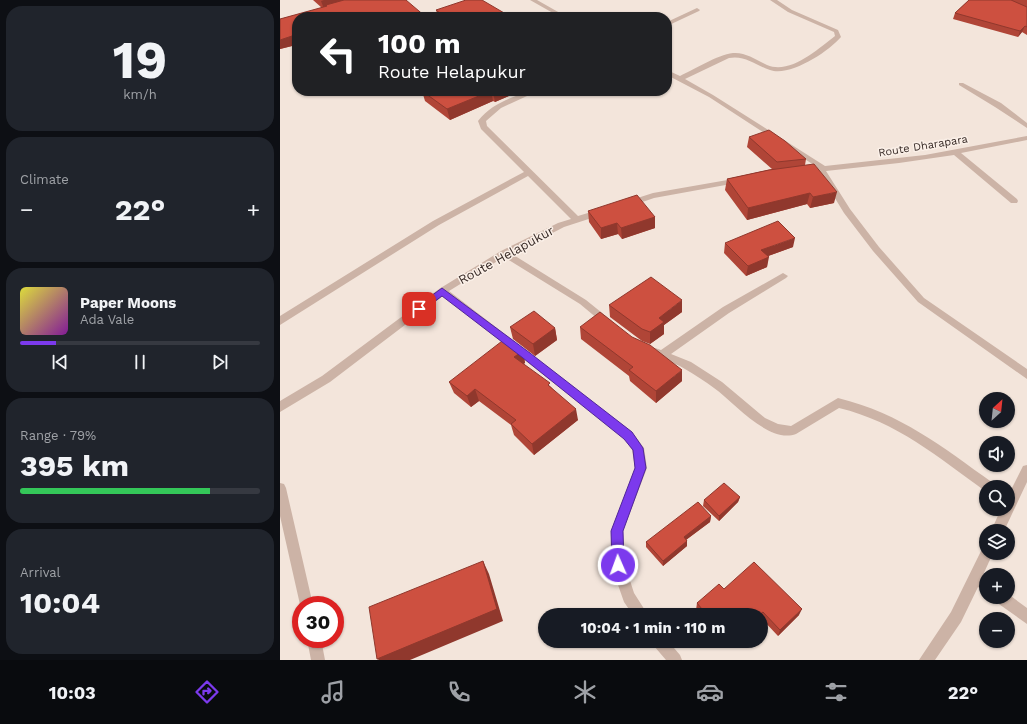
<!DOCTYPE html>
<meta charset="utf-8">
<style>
:root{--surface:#171b24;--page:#20242c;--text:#f1f3f6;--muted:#9ea1a6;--line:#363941;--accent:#7c3aed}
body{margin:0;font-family:"Work Sans",sans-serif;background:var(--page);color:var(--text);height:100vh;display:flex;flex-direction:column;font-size:15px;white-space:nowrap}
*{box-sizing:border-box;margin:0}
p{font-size:13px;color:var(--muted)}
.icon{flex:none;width:22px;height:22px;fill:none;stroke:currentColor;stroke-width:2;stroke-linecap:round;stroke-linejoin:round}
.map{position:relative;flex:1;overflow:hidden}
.drawer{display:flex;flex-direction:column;gap:6px;padding:6px;background:#0d0f14;width:280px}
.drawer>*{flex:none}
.banner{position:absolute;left:12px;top:12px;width:380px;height:84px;border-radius:16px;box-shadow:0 1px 3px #0004;background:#202124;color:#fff;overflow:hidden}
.needle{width:26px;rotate:27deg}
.fabs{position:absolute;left:699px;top:392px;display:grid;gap:8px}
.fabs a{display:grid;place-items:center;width:36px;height:36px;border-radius:50%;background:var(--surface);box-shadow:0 1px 3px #0004;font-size:20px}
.speed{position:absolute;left:12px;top:596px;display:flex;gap:8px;font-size:20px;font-weight:700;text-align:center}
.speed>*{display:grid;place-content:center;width:52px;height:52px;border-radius:50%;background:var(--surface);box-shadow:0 1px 3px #0004;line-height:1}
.speed .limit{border:6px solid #d22;background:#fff;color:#111}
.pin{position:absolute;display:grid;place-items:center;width:34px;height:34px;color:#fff;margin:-17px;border-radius:8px;box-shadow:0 2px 6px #0006}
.me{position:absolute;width:44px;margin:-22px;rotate:358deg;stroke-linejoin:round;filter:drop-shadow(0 0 3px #0008)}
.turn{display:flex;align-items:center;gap:14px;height:84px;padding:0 20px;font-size:18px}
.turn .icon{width:52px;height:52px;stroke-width:2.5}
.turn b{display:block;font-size:28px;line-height:34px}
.big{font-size:30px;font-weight:700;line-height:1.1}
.drawer .tile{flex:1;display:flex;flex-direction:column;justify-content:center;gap:6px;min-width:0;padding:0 14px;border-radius:16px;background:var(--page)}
.drawer .dial{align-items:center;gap:0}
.dial b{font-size:52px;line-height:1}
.song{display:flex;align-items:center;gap:12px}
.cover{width:48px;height:48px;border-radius:6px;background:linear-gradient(135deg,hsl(60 70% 55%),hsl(290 70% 35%))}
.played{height:4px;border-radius:2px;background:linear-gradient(90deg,var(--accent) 15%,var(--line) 15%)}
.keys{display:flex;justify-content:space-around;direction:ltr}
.heat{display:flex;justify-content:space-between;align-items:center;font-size:22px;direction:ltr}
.charge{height:6px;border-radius:3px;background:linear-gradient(90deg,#34c759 79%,var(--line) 0)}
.trip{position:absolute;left:258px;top:608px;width:230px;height:40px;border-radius:20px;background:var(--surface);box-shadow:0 1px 3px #0004;font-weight:700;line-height:40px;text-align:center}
.menu{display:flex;height:64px;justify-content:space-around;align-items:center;background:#090b0e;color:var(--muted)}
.menu .icon{width:28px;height:28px}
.menu .active{color:var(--accent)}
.menu b{font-size:18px;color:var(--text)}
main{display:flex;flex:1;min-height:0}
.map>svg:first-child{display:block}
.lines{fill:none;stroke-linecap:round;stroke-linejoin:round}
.minor{fill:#ccb3a6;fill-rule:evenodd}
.wall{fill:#b04537}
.shaded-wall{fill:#90382d}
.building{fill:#cd5040;stroke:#90382d}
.route{fill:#7c3aed;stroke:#51269a}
.labels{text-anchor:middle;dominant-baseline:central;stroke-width:3;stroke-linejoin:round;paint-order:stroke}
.far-street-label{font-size:11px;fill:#382b27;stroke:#fbf0e8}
.street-label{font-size:13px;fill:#382b27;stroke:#fbf0e8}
</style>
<main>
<section class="drawer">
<div class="tile dial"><b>19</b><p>km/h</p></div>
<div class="tile"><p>Climate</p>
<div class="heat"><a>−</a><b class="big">22°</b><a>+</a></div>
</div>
<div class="tile">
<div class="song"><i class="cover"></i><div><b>Paper Moons</b><p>Ada Vale</p></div></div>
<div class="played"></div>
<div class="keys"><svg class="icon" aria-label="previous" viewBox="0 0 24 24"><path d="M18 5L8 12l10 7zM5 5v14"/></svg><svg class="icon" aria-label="pause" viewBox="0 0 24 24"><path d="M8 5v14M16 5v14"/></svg><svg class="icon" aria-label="next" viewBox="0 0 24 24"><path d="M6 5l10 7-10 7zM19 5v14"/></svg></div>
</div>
<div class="tile"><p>Range · 79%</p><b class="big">395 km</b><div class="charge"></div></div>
<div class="tile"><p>Arrival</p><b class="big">10:04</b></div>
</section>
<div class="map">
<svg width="747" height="660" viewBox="0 0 747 660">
<rect width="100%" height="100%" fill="#f3e5db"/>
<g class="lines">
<path class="minor" d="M250 0H257L287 17H280Z
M490 0H497L512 10 558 30 561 37C548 52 510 77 490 70 475 65 465 55 449 58L405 79 433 95 545 166 645 155 747 136V140L681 153 737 199 738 201 737 203H731L674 155 619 163 546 171 570 209 599 247 644 298 747 369V379L638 302 593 251 564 213 539 172 525 175 521 173 537 167 429 97 387 75V70L400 76C415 69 437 55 453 53 466 52 476 60 487 65 510 75 538 49 555 36L554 32 508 12Z
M417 8 420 10 419 11 387 26V22Z
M679 83H683L721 103 747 123V128L715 107 679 85Z
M249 91H258L221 108 206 121 207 126 298 216 321 209 325 212 324 214 284 227 232 254 306 300 332 321 330 324H324L300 304 224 257 169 291 352 432 364 448 367 468 343 531 345 565 354 593 368 615H353L344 602 331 565V531L355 468 352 450 344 438 163 296 50 382 0 412V401L42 376 159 289 221 251 278 223 291 219 248 176 159 225 0 325V316L153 221 244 172 201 129 198 121C211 104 230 98 249 91Z
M459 178 463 180 462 182 374 198 348 207 344 204 345 202 373 193Z
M503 273 508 276 506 278 449 313 391 354 411 362 442 382 485 418 498 424 511 426 558 398C622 414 661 446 713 483L715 487H706V491H705C658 457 617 422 559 408L516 434C488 444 454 402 434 388 425 381 415 375 405 369 394 362 380 359 368 354L367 351 368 348 372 347 381 350 443 307Z
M747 465V482L724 531H711L721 509H728V496L743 466Z
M0 483 4 484 6 488 33 605H21V609L0 516Z
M706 547V553H713L703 575 706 577V592L698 587 681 622 655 660H639L671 612 702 549Z
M728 594 747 608V624L716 602 714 597H728Z
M27 639H41L45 660H31Z
M372 641H388L400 655 402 660H386L374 646Z"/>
</g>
<path class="wall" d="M33 0H126L17 17V46L16 45 0 49V19L42 8Z
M689 0H747V35L742 32 738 37 673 19 675 13Z
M156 10 231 17H158Z
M142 91H240L215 102 213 101 170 120 145 101Z
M469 137 526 159 525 165 554 203 530 208 527 204 467 220 445 190 447 179 492 169 467 147Z
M308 211 375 217V228L342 239 338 234 321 239 309 222Z
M445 243 513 247 488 256 487 267 466 276 444 253Z
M329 305 402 312 384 325V334L370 344 362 341 330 317Z
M230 327 275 328 277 340 255 356 233 339Z
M300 327 402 381 376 403 350 381 349 376 301 339Z
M243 351 245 363 243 364 271 387 298 420 254 455 234 435 231 425 199 401 191 407 174 393 169 382Z
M460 497 458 502 439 521 423 506 424 500Z
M431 516 430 522 406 540 407 541V546L383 566 366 547V542Z
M444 589 519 615 498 636 481 618V615H421L416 610 417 603Z
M443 641H457L449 648Z"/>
<path class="shaded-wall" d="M44 0H76L46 5 47 8 44 9 41 1Z
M745 26 742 32 738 37 740 31Z
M12 36 16 45 0 49V40Z
M211 91 213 101 170 120 167 109Z
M214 91H240L215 102 213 92Z
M557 192 554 203 530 208 533 197Z
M530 193 527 204 467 220 468 208Z
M375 217V228L342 239 341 228Z
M337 223 338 234 321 239V228Z
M515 238 513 247 480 259 481 250Z
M489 257 487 267 466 276 468 266Z
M402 300V312L384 325V334L370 344V332L379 318Z
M275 328 277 340 255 356 253 344Z
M243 351 245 363 237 369 234 357Z
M402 370V381L376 403V391Z
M195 389 199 401 191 407 187 396Z
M296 409 298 420 254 455 252 444Z
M460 497 458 502 439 521V516Z
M431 516 430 522 403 542 404 537Z
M407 541V546L383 566V561Z
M203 561 209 574 223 621 130 660H99L97 659Z
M522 609 519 615 498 636 500 630Z
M453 641H457L449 648 451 642Z"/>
<path class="building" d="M64 0H126L146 17H17V41L12 36 0 40V19L47 6 46 5Z
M186 0H202L231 17H165L156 10Z
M689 0H731L747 7V27L745 26 740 31 675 13Z
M251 15 254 17H246Z
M142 91H211L167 109Z
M489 130 505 141 526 159 497 162 469 137Z
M534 164 557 192 533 197 530 193 468 208 447 179 489 170Z
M357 195 375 217 341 228 337 223 321 228 308 211Z
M498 221 515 238 481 250 489 257 468 266 445 243Z
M371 277 402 300 379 318 384 322 370 332 362 329 329 305Z
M254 311 275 328 253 344 230 327Z
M320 312 352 337 370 345 402 370 376 391 349 370 353 367 300 327Z
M226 338 243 351 234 357 270 383 268 385 296 409 252 444 231 424 236 420 195 389 187 396 169 382Z
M444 483 460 497 439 516 424 500Z
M418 502 431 516 404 537 407 541 383 561 366 542Z
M203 561 217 609 97 659 89 607Z
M474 562 522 609 500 630 483 612 479 615H427L417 603 439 584 444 589Z"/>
<path class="route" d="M162 288 250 353 352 432 363 448 366 468 343 531 344 565 342 569 338 570 334 569 332 565 331 531 355 468 353 450 344 439 243 358 162 296 142 311H136L134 309 136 307Z"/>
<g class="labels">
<g class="far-street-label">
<text transform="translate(643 146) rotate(-9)">Route Dharapara</text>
</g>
<g class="street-label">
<text transform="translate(226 255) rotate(-29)">Route Helapukur</text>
</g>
</g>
</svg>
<div class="fabs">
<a><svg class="needle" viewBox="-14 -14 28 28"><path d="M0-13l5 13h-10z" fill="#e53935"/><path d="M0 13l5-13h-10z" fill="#9ea1a6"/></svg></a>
<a><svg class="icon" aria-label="sound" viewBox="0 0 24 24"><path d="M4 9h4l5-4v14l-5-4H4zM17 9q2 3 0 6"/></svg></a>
<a><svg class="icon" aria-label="search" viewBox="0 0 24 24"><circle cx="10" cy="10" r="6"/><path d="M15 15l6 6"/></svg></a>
<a><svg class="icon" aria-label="layers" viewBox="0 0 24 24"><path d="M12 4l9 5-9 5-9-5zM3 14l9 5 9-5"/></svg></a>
<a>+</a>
<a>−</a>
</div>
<div class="speed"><div class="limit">30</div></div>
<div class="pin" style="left:139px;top:309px;background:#d93025"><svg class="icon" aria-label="arrive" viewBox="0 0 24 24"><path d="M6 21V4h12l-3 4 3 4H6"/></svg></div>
<svg class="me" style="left:338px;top:565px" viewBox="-20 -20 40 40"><circle r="17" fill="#7c3aed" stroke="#fff" stroke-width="3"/><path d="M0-11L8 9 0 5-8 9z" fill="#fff"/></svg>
<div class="trip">10:04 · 1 min · 110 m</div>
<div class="banner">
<div class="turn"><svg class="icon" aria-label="left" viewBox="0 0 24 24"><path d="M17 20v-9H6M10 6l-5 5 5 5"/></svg><div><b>100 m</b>Route Helapukur</div></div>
</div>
</div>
</main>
<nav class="menu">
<b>10:03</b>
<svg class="icon active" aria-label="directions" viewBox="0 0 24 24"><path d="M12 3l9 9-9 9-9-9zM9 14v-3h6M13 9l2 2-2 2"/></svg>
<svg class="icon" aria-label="music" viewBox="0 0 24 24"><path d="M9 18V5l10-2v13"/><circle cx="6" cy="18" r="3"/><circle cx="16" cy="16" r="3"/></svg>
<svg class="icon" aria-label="phone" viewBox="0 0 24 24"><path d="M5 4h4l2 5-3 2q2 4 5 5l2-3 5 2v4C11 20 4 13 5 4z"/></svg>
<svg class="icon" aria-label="climate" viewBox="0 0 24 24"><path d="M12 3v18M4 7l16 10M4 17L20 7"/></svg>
<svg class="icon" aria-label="car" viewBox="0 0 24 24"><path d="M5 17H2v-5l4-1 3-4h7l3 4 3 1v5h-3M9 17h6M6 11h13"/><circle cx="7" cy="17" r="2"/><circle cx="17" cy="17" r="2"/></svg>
<svg class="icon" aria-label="filters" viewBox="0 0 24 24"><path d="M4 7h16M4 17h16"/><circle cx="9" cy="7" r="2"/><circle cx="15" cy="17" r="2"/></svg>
<b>22°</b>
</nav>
